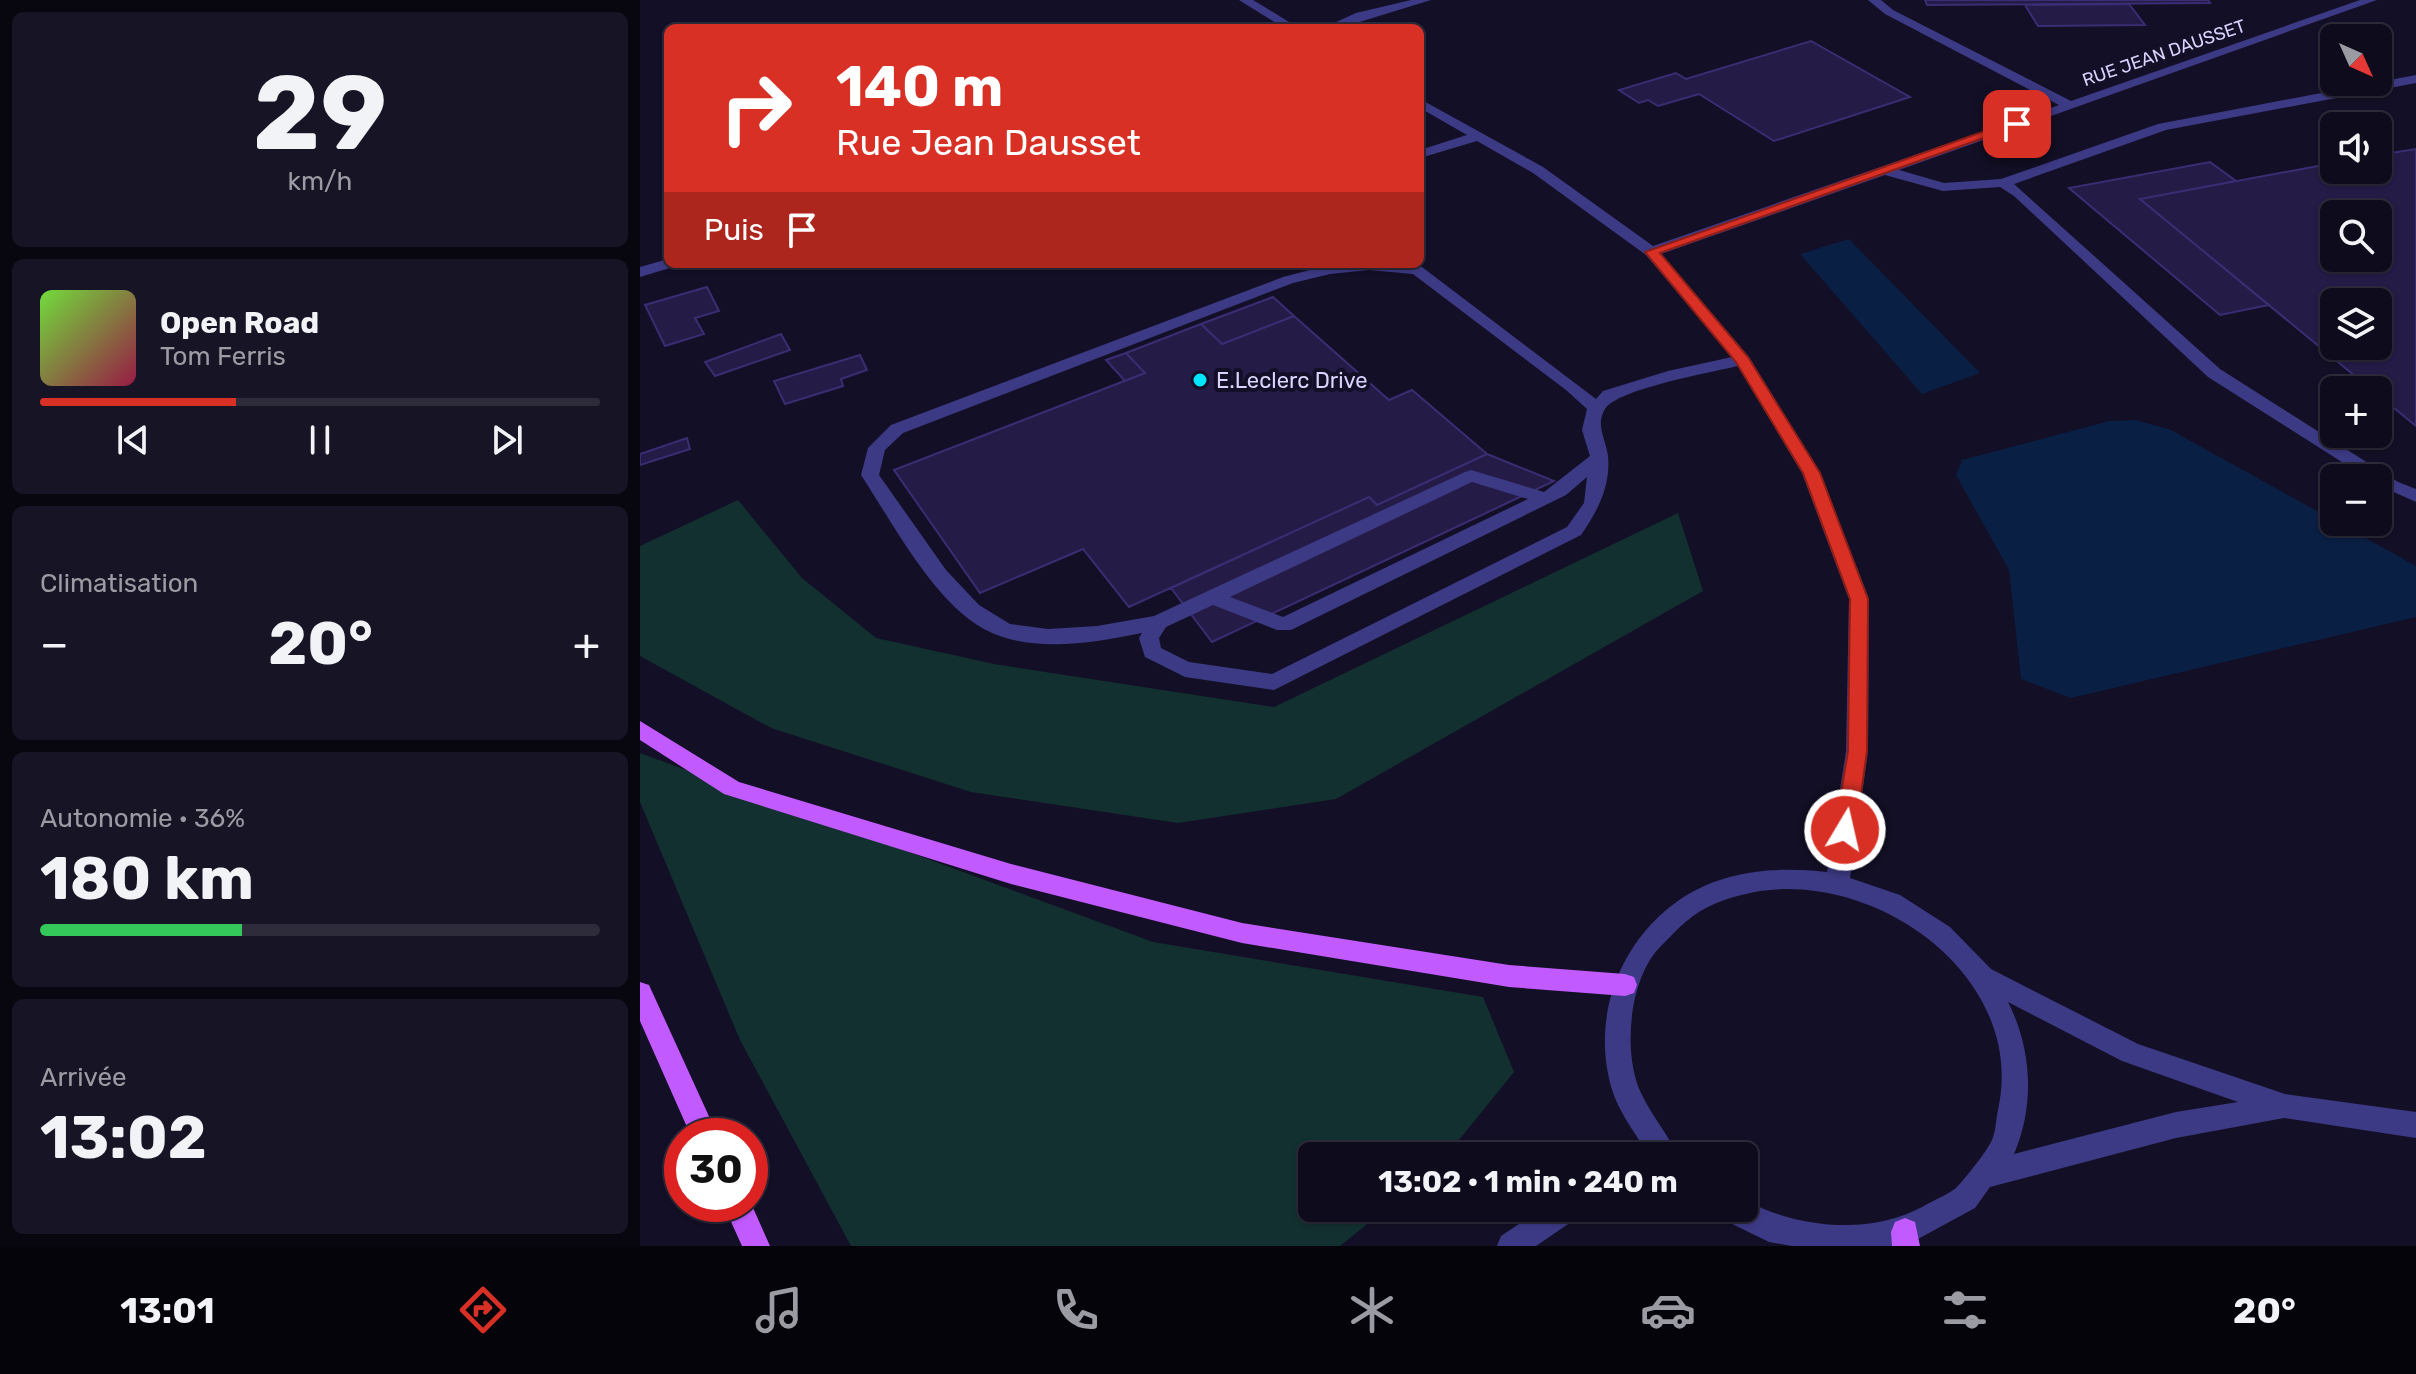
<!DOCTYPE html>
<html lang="fr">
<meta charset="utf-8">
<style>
:root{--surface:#0e0b1c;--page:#171425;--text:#f1f3f6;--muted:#9b9ba3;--line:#2e2b3b;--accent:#d93025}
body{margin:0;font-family:Rubik,sans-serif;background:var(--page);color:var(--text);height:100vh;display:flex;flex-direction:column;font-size:30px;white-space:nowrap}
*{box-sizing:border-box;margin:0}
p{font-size:26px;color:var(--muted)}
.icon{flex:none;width:44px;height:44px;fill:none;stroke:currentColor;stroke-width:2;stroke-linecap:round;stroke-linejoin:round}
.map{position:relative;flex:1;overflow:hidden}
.details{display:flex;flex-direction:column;gap:12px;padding:12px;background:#08060f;width:640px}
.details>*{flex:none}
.guide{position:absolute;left:24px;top:24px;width:760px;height:244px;border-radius:12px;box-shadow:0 2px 6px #0004,0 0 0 2px var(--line);background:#d93025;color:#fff;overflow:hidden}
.needle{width:52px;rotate:135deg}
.tools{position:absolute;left:1680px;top:24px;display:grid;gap:16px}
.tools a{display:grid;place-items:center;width:72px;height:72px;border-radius:12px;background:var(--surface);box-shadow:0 2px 6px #0004,0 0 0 2px var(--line);font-size:40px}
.speed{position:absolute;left:24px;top:1118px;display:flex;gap:16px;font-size:40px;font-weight:700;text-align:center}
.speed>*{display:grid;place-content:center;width:104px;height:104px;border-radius:50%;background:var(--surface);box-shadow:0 2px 6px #0004,0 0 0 2px var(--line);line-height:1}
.speed .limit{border:12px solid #d22;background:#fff;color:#111}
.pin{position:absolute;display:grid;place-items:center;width:68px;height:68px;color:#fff;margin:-34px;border-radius:16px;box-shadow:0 4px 12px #0006}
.me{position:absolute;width:88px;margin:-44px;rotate:9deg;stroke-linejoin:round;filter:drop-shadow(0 0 6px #0008)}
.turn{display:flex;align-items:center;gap:28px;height:168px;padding:0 40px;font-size:36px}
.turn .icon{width:104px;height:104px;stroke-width:2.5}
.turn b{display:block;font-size:56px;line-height:68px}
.then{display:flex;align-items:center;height:76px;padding:0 40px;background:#0003;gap:16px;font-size:30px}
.big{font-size:60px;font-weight:700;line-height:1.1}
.details .tile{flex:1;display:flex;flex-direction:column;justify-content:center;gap:12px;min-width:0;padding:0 28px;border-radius:12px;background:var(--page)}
.details .dial{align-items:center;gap:0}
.dial b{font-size:104px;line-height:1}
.song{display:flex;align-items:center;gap:24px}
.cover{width:96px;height:96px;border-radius:12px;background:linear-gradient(135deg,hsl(100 70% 55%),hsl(340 70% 35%))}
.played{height:8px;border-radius:4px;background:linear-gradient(90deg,var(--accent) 35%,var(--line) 35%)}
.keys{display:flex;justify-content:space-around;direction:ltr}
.heat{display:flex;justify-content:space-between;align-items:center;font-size:44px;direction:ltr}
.charge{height:12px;border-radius:6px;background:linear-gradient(90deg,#34c759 36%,var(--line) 0)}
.trip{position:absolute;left:658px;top:1142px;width:460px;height:80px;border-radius:12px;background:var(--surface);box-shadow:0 2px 6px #0004,0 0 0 2px var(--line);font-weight:700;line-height:80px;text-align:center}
.tabs{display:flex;height:128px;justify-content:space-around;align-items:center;background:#06040b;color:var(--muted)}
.tabs .icon{width:56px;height:56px}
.tabs .active{color:var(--accent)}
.tabs b{font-size:36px;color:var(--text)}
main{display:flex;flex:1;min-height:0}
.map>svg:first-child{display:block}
.green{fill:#12302f}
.water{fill:#0a1f44}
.building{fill:#241b47;stroke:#3b2d73;stroke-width:2;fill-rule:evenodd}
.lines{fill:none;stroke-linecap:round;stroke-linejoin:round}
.minor{fill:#3d3a85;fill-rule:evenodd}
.major{fill:#c25bff;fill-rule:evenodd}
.route{fill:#d93025;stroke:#8d1f18;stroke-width:2}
.poi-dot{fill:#00e5ff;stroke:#130f26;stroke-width:3}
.labels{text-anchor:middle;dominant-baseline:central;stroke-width:8;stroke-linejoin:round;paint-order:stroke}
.far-street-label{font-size:18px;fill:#d9d4ff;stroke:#130f26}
.poi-label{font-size:22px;fill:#d9d4ff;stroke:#130f26;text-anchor:start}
</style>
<main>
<section class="details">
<div class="tile dial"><b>29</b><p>km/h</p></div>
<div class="tile">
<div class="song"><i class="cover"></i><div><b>Open Road</b><p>Tom Ferris</p></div></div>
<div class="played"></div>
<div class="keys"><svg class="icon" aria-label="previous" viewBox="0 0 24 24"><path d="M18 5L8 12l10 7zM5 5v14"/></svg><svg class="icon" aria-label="pause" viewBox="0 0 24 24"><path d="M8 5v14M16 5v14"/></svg><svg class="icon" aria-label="next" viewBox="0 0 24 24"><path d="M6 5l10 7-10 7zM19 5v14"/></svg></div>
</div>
<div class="tile"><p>Climatisation</p>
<div class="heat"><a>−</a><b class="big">20°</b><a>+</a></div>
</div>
<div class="tile"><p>Autonomie · 36%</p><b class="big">180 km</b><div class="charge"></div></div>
<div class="tile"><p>Arrivée</p><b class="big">13:02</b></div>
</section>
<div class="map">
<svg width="1776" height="1246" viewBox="0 0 1776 1246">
<rect width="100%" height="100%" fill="#130f26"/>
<path class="green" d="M98 500 162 578 236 638 354 664 634 707 1038 513 1063 591 696 799 538 823 331 792 131 728 0 656V546Z
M0 753 513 942 843 997 874 1072 806 1156H672V1208H747L700 1246H211L100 1040 0 802Z"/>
<path class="water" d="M1209 239 1340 373 1282 394 1160 254Z
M1495 420 1529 429 1776 566V617L1431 698 1381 679 1369 570 1316 475 1322 460 1469 421Z"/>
<path class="building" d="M1285 0H1568L1570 3 1287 5Z
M1489 4 1505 25 1398 26 1385 5Z
M1171 41 1270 97 1134 141 1059 94 1018 106 1008 100 999 103 979 90 1036 73 1046 79Z
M1776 149V426L1738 395V390H1732L1500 199 1694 163V170H1738V155ZM1694 214H1738V258H1694ZM1694 302H1738V346H1694Z
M1570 162 1596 181 1500 199 1629 305 1580 315 1429 188Z
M67 287 79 311 55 318 64 334 25 346 5 305Z
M633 297 654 316 582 344 561 324Z
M654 316 749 400 772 390 847 454 737 505 729 497 489 607 443 549 340 593 254 470 505 373 486 353 561 324 582 344Z
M141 334 150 350 75 376 65 362Z
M486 353 505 373 485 381 466 360Z
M220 355 227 370 201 379 203 386 145 404 134 381Z
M47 438 50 449 0 465V454Z
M847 454 914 481 572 642 531 588 729 497 737 505Z"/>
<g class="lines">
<path class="minor" d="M599 0H613L659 28H644Z
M771 0H791L700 28H683L716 13Z
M1228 0H1241L1253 10 1431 101 1720 0H1737L1259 170 1304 183 1361 179 1518 124 1776 75V83L1526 130 1374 184 1580 369 1758 482 1776 489V502L1738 485V478H1727L1568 377 1374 196 1360 187 1303 191 1245 175 1021 254 1109 357 1180 473 1229 599 1228 751 1210 878 1260 895 1310 927 1351 969 1498 1044 1645 1094 1776 1112V1138L1644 1118 1536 1138 1350 1187 1335 1208 1265 1246H1152L1129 1242 1080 1218 1076 1208H1104V1200C1158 1228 1230 1236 1284 1206 1294 1200 1307 1195 1316 1188 1325 1179 1347 1151 1352 1140 1356 1131 1356 1119 1358 1110 1387 979 1241 873 1120 891 1097 895 1072 902 1053 916 1042 924 1032 935 1022 945 989 976 982 1053 1001 1093 1011 1115 1028 1134 1038 1156H1009C998 1137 983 1118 975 1098 941 1007 996 901 1090 877 1122 868 1154 869 1187 872L1206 751 1209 599 1162 473 1098 366C1073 372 977 389 965 409 955 425 966 439 968 456 971 486 957 512 941 535L634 690 545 677 505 657 499 638 502 633C452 643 390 654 344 629 294 602 252 522 221 475L228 448 251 425 643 277 693 264 782 267 956 399 963 391 1028 371 1092 357 1006 255 893 173 837 141 780 158V150L827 135 780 108V99L903 167 1013 246 1419 105 1245 14ZM729 270 773 274 926 390 947 409 942 430 950 456 904 492 831 470 825 472 514 616 457 626 408 629 370 624 339 605 306 570 239 475 245 450 263 433 653 283 690 274ZM947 477 944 503 927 527 632 674 549 662 521 648 519 638 526 627 573 605 637 630H651L926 495ZM832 482 888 499 643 617 590 597ZM1368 1002 1482 1061 1598 1102 1536 1112 1374 1154C1395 1105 1392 1049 1368 1002Z
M28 259V264H36L33 267 0 277V267Z
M903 1208H941L937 1218 896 1246H857L861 1236Z"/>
<path class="major" d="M0 721 99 782 371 864 602 923 869 965 985 974 994 977 997 985 994 993 985 996 869 987 602 943 371 884 84 794 0 740Z
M0 982 9 985 78 1136H51L0 1021Z
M110 1201 130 1246H102L83 1204H110Z
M1265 1218 1275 1222 1280 1246H1252L1251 1232 1255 1222Z"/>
</g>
<path class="route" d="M1373 121 1383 124 1020 253 1108 357 1180 473 1228 599 1227 751 1216 830 1213 836 1205 839 1198 836 1195 830 1208 751 1210 599 1163 473 1096 362 1005 252Z"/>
<circle class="poi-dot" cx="560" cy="380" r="8"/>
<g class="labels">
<g class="far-street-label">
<text transform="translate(1524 53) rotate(-19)">RUE JEAN DAUSSET</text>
</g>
<g class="poi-label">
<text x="576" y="380">E.Leclerc Drive</text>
</g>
</g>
</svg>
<div class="tools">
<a><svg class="needle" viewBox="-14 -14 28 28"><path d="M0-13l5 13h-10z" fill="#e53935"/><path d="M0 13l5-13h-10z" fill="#9b9ba3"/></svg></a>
<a><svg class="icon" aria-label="sound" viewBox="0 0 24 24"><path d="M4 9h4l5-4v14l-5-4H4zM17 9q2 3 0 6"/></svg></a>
<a><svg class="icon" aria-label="search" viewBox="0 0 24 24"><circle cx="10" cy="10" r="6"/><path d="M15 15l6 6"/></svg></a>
<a><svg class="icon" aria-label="layers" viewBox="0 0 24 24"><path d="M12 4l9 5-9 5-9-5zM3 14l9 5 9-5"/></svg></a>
<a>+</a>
<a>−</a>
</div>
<div class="speed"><div class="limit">30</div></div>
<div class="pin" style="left:1377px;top:124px;background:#d93025"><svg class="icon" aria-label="arrive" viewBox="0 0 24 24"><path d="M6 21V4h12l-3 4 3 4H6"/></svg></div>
<svg class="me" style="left:1205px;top:830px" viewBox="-20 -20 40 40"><circle r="17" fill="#d93025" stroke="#fff" stroke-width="3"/><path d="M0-11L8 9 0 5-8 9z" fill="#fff"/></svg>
<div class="trip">13:02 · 1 min · 240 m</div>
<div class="guide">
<div class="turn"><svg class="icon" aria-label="right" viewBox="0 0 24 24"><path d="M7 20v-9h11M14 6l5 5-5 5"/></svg><div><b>140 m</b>Rue Jean Dausset</div></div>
<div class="then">Puis<svg class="icon" aria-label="arrive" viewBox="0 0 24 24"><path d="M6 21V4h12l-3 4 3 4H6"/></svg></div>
</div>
</div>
</main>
<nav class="tabs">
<b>13:01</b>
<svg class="icon active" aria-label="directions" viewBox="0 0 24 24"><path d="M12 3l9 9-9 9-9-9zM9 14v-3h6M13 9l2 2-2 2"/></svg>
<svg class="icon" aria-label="music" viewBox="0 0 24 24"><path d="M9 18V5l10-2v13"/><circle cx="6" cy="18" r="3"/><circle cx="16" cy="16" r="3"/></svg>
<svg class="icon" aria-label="phone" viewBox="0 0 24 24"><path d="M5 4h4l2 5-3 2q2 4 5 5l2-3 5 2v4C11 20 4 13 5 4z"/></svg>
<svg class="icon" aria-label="climate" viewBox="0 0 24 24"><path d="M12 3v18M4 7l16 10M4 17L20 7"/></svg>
<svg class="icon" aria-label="car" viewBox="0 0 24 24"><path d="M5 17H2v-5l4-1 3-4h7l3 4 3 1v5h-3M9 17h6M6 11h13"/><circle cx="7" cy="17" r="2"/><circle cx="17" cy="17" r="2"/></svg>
<svg class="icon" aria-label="filters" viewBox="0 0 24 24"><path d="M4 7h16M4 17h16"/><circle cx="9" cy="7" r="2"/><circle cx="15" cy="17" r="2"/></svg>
<b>20°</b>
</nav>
